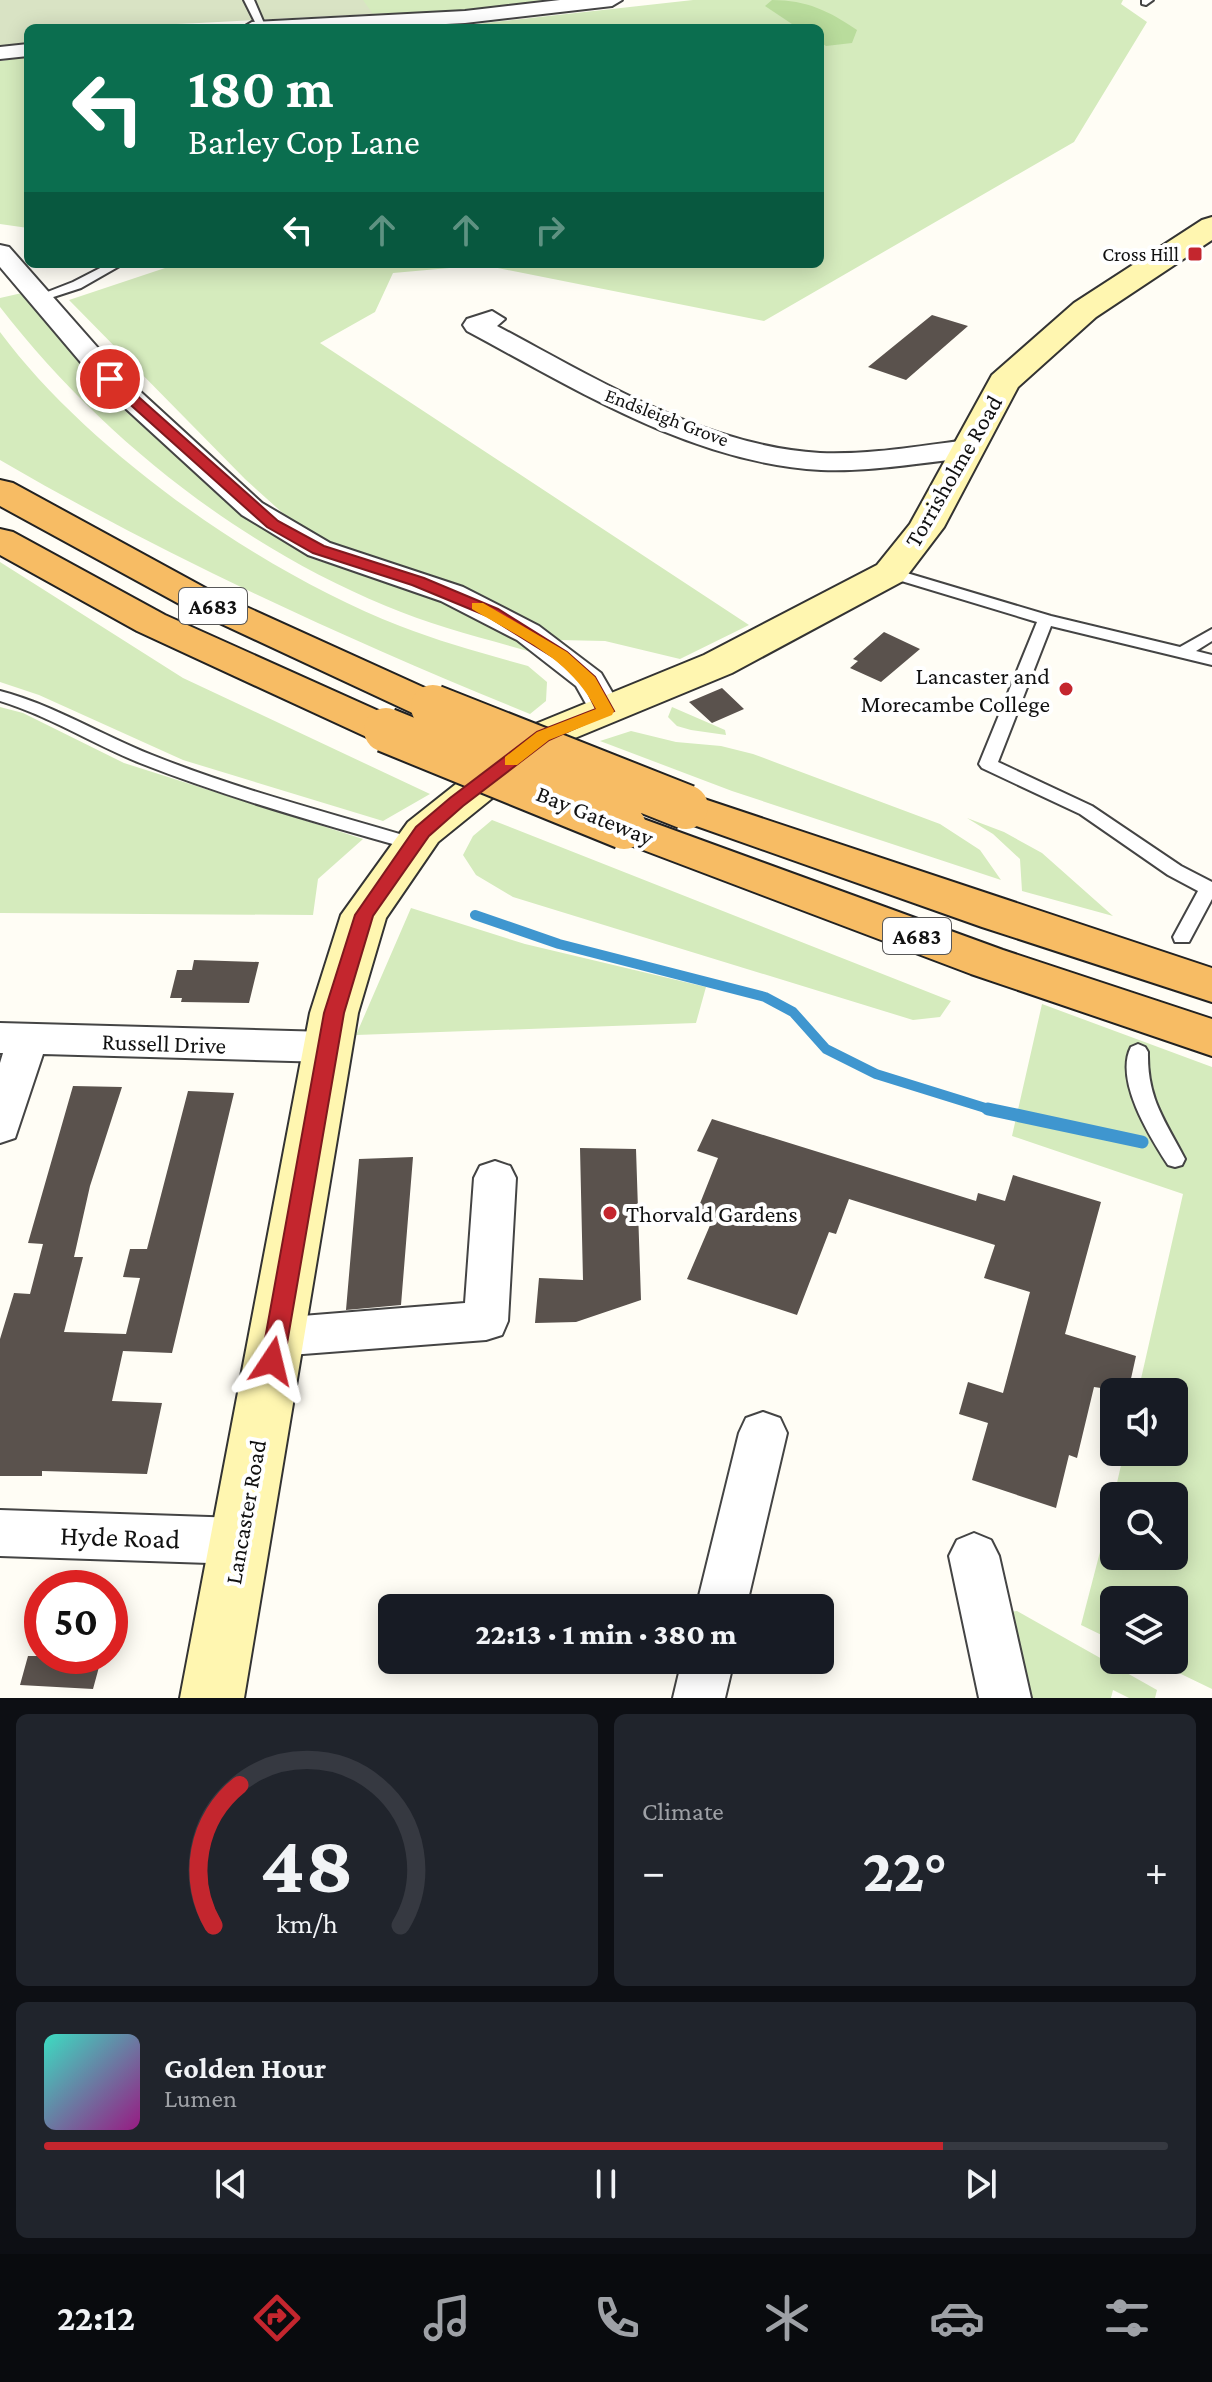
<!DOCTYPE html>
<meta charset="utf-8">
<style>
:root{--surface:#171b24;--page:#20242c;--text:#f1f3f6;--muted:#9ea1a6;--line:#363941;--accent:#c4262e}
body{margin:0;font-family:"Crimson Pro",serif;background:var(--page);color:var(--text);height:100vh;display:flex;flex-direction:column;font-size:30px;white-space:nowrap}
*{box-sizing:border-box;margin:0}
p{font-size:26px;color:var(--muted)}
.icon{flex:none;width:44px;height:44px;fill:none;stroke:currentColor;stroke-width:2;stroke-linecap:round;stroke-linejoin:round}
.map{position:relative;height:1698px;overflow:hidden}
.panel{display:flex;flex-direction:column;gap:16px;padding:16px;background:#0d0f14;flex:1}
.panel>*{flex:none}
.top-card{position:absolute;left:24px;top:24px;width:800px;height:244px;border-radius:12px;box-shadow:0 4px 20px #0003;background:#0b6e4f;color:#fff;overflow:hidden}
.tools{position:absolute;left:1100px;top:1378px;display:grid;gap:16px}
.tools a{display:grid;place-items:center;width:88px;height:88px;border-radius:12px;background:var(--surface);box-shadow:0 4px 20px #0003;font-size:40px}
.speed{position:absolute;left:24px;top:1570px;display:flex;gap:16px;font-size:40px;font-weight:700;text-align:center}
.speed>*{display:grid;place-content:center;width:104px;height:104px;border-radius:50%;background:var(--surface);box-shadow:0 4px 20px #0003;line-height:1}
.speed .limit{border:12px solid #d22;background:#fff;color:#111}
.pin{position:absolute;display:grid;place-items:center;width:68px;height:68px;color:#fff;margin:-34px;border:4px solid #fff;border-radius:50%;box-shadow:0 2px 8px #0007}
.me{position:absolute;width:88px;margin:-44px;rotate:10deg;stroke-linejoin:round;filter:drop-shadow(0 0 6px #0008)}
.turn{display:flex;align-items:center;gap:28px;height:168px;padding:0 32px;font-size:36px}
.turn .icon{width:104px;height:104px;stroke-width:2.5}
.turn b{display:block;font-size:56px;line-height:68px}
.lanes{display:flex;align-items:center;height:76px;padding:0 32px;background:#0003;justify-content:center;gap:40px;direction:ltr}
.lanes .off{opacity:.35}
.big{font-size:60px;font-weight:800;line-height:1.1}
.panel .card{flex:1;display:flex;flex-direction:column;justify-content:center;gap:12px;min-width:0;padding:0 28px;border-radius:12px;background:var(--page)}
.panel .dial{align-items:center;gap:0}
.dial svg{height:208px;overflow:visible;fill:none;stroke:var(--line);stroke-width:7;stroke-linecap:round;text-anchor:middle}
.dial text{fill:var(--text);stroke:none}
.song{display:flex;align-items:center;gap:24px}
.cover{width:96px;height:96px;border-radius:12px;background:linear-gradient(135deg,hsl(170 70% 55%),hsl(310 70% 35%))}
.played{height:8px;border-radius:4px;background:linear-gradient(90deg,var(--accent) 80%,var(--line) 80%)}
.keys{display:flex;justify-content:space-around;direction:ltr}
.heat{display:flex;justify-content:space-between;align-items:center;font-size:44px;direction:ltr}
.panel .tiles{flex:1;display:grid;gap:16px;grid-template-columns:1fr 1fr}
.card:last-child{grid-column:span 2}
.trip{position:absolute;left:378px;top:1594px;width:456px;height:80px;border-radius:12px;background:var(--surface);box-shadow:0 4px 20px #0003;font-weight:800;line-height:80px;text-align:center}
.tabs{display:flex;height:128px;justify-content:space-around;align-items:center;background:#090b0e;color:var(--muted)}
.tabs .icon{width:56px;height:56px}
.tabs .current{color:var(--accent)}
.tabs b{font-size:36px;color:var(--text)}
.map>svg:first-child{display:block}
.green{fill:#d5ebbd}
.forest{fill:#b9dc9c}
.cemetery{fill:#d9e3c4}
.lines{fill:none;stroke-linecap:round;stroke-linejoin:round}
.stream-far1{stroke:#3f96cf;stroke-width:10}
.stream{stroke:#3f96cf;stroke-width:13}
.building{fill:#5a524d}
.service-casing{stroke:#444;stroke-width:4}
.minor-casing{stroke:#444;stroke-width:4}
.secondary-casing{stroke:#333;stroke-width:4}
.trunk-casing{stroke:#222;stroke-width:4}
.service{fill:#fff;fill-rule:evenodd}
.minor{fill:#fff;fill-rule:evenodd}
.secondary{fill:#fff6b0;fill-rule:evenodd}
.trunk{fill:#f7bc64;fill-rule:evenodd}
.trunk-bridge-casing{stroke:#222;stroke-width:48;stroke-linecap:butt}
.trunk-bridge{stroke:#f7bc64;stroke-width:44}
.route{fill:#c4262e;stroke:#7f191e;stroke-width:2}
.slow{fill:#f59e0b}
.poi-dot{fill:#c4262e;stroke:#fff;stroke-width:3}
.labels{text-anchor:middle;dominant-baseline:central;stroke-width:8;stroke-linejoin:round;paint-order:stroke}
.far-poi-label{font-size:20px;fill:#111;stroke:#fff;text-anchor:end}
.far-street-label{font-size:20px;fill:#111;stroke:#fff}
.shield{fill:#fff;stroke:#585858;stroke-width:2}
.shield-label{font-size:22px;font-weight:bold;fill:#111}
.street-label{font-size:24px;fill:#111;stroke:#fff}
.poi-label{font-size:24px;fill:#111;stroke:#fff;text-anchor:end}
.near-street-label{font-size:28px;fill:#111;stroke:#fff}
</style>
<div class="map">
<svg width="1212" height="1698" viewBox="0 0 1212 1698">
<rect width="100%" height="100%" fill="#fffdf5"/>
<path class="green" d="M357 0H566L460 12 367 14Z
M693 0H1123L1121 4 1147 22 1074 142 764 321 483 265 393 273 375 312 320 343 749 625 680 659 605 641 558 640 506 610 307 535 245 479 69 300 177 264H820V28H440Z
M28 57V228L0 224V61Z
M22 293 107 395 250 521 313 559 414 590 500 628 542 655C490 640 436 627 386 606 236 544 99 435 0 307V298Z
M0 332C88 451 262 573 400 626 441 642 485 654 528 666L547 682 546 701 530 714C348 640 170 559 0 460Z
M0 562 183 678 430 794 383 821 183 760 39 695 0 682Z
M0 707 23 713 124 763 363 839 318 879 313 915 0 913Z
M672 707 725 730 726 735 691 730 677 726 668 717Z
M631 731 676 742 721 746 753 754 940 824 980 850 1001 880 732 791 600 741Z
M967 818 1004 832 1042 853 1113 916 1022 891 1020 859 993 834Z
M492 820 951 1001 940 1017 913 1020 513 897 476 875 463 855 473 836Z
M411 908 525 944 706 987 696 1023 356 1035Z
M1042 1004 1212 1067V1689L1152 1660H1174V1600H1114V1641L1081 1625 1114 1498V1556H1174V1496H1114L1124 1452H1174V1392H1138L1183 1194 1012 1136Z
M1017 1611 1157 1690 1155 1698H1129L1113 1690 1111 1698H1027L1010 1612Z"/>
<path class="forest" d="M772 0C807 0 829 11 857 30L852 43 826 46 820 42V28H798L765 6Z"/>
<path class="cemetery" d="M0 0H363L373 14C258 19 143 28 28 28V44L0 49Z"/>
<g class="lines">
<path class="stream-far1" d="M475 915 559 944 765 997 793 1012 826 1049 876 1074 995 1111"/>
<path class="stream" d="M988 1109 1142 1142"/>
</g>
<path class="building" d="M932 315 968 326 906 380 868 367Z
M884 632 920 649 881 682 850 668 858 661 853 659Z
M722 688 744 709 712 723 689 702Z
M194 960 259 962 249 1003 181 1002 182 998H170L177 970H192Z
M73 1086 122 1087 90 1186 74 1257H83L64 1332 126 1334 140 1278 123 1277 130 1249H147L188 1091 234 1093 172 1353 123 1351 112 1401 162 1403 147 1474 42 1471V1476H0V1339L14 1293 30 1294 43 1244 28 1243Z
M712 1119 976 1201 978 1193 1005 1201 1013 1175 1101 1202 1065 1334 1136 1356 1128 1392 1094 1387 1077 1458 1069 1455 1056 1508 972 1480 988 1423 959 1414 968 1382 1003 1393 1030 1292 984 1278 995 1245 849 1199 836 1234 829 1232 797 1315 687 1279 714 1216 697 1211 718 1158 697 1151Z
M580 1148 636 1149 641 1300 576 1322 535 1323 539 1278 583 1280Z
M413 1157 401 1305 346 1310 359 1159Z
M28 1656H102L93 1689 20 1685Z"/>
<g class="lines">
<g class="service-casing">
<path id="service" d="M244 0H254L266 28H258Z
M1142 0H1153L1146 5 1142 4Z
M108 264H123L81 288 38 302 32 298 73 282Z
M890 568 1051 616 1180 647 1212 629V641L1196 651 1212 655V665L1051 626 998 762 1092 806 1181 866 1212 882V899L1189 942H1175L1173 937 1198 891 1168 875 1080 814 982 768 979 764 1037 622 885 576 882 573Z
M0 691C54 705 101 735 152 755 239 790 330 813 420 840L423 844 414 850C322 824 229 798 140 763 93 744 49 716 0 701Z
M1138 1044 1145 1047 1148 1052C1147 1099 1165 1120 1185 1159L1182 1165 1175 1167 1168 1165C1150 1137 1114 1080 1131 1047Z"/>
</g>
<g class="minor-casing">
<path id="minor" d="M560 0H622L612 6 465 23 370 28H242L252 22 465 11Z
M28 44V56L0 59V47Z
M0 245 9 247 120 373 262 503 330 543 463 587 539 626 601 673 623 711 618 718 606 722 594 718 576 686 517 640 441 601 308 555 242 515 100 385 0 267Z
M492 311 505 319 497 326C597 379 704 446 820 453 869 455 919 446 967 440L977 443 981 449 977 455 967 458C919 463 870 472 821 470 693 463 577 390 467 331L463 325 467 319Z
M0 1023 328 1032 342 1036 348 1047 342 1058 328 1062 43 1054 15 1138 0 1143V1063L3 1053H0Z
M495 1161 510 1166 516 1178 508 1321 502 1335 486 1340 277 1356 261 1351 254 1337 261 1323 277 1318 465 1303 474 1178 480 1166Z
M763 1412 780 1418 787 1433 746 1608H696L739 1433 746 1418Z
M0 1510 239 1518 256 1525 264 1541 256 1557 239 1564 0 1556Z
M974 1533 991 1540 999 1556 1031 1698H979L949 1556 957 1540Z
M682 1660H734L725 1698H673Z"/>
</g>
<g class="secondary-casing">
<path id="secondary" d="M1212 217V240L1096 317 1018 387 944 527 903 581 732 673 558 745 438 842 386 918 358 1013 244 1698H180L310 1013 341 915 408 822 528 727 704 655 877 565 910 524 992 375 1074 303 1202 220Z"/>
</g>
<g class="trunk-casing">
<path id="trunk" d="M0 480 13 483 209 590 447 698 453 707 447 716 433 720 419 716 183 606 0 506Z
M0 529 13 532 165 615 401 721 407 730 401 739 386 743 371 739 137 631 0 555Z
M686 793 1212 968V1002L982 927 671 817 664 807 671 797Z
M624 812 1003 950 1212 1019V1056L971 974 609 837 602 827 609 817Z"/>
</g>
<use href="#service" class="service"/>
<use href="#minor" class="minor"/>
<use href="#secondary" class="secondary"/>
<use href="#trunk" class="trunk"/>
<g class="trunk-bridge-casing">
<path id="trunk-bridge" d="M433 707 686 807
M386 730 624 827"/>
</g>
<use href="#trunk-bridge" class="trunk-bridge"/>
</g>
<path class="route" d="M105 376H115L278 521 324 546 424 578 498 609 567 652 595 677 614 711 549 740 463 806 429 836 373 916 344 1013 284 1361 281 1368 272 1371 264 1368 261 1361 324 1013 355 915 416 827 450 798 537 732 596 709 583 683 556 659 487 616 412 585 313 553 267 527 105 382Z"/>
<path class="slow" d="M472 603H483L567 652 595 677 614 711 612 715 549 740 517 765H505V757L537 732 596 709C569 657 520 638 472 609Z"/>
<g class="poi-dot">
<rect x="1187" y="246" width="16" height="16" rx="4"/>
<circle cx="1066" cy="689" r="8"/>
<circle cx="610" cy="1213" r="8"/>
</g>
<g class="labels">
<g class="far-poi-label">
<text x="1179" y="254">Cross Hill</text>
</g>
<g class="far-street-label">
<text transform="translate(667 417) rotate(21)">Endsleigh Grove</text>
</g>
<g class="shield">
<rect x="179" y="588" width="68" height="36" rx="6"/>
<rect x="883" y="918" width="68" height="36" rx="6"/>
</g>
<g class="shield-label">
<text x="213" y="606">A683</text>
<text x="917" y="936">A683</text>
</g>
<g class="street-label">
<text transform="translate(953 471) rotate(-60)">Torrisholme Road</text>
<text transform="translate(595 815) rotate(22)">Bay Gateway</text>
<text transform="translate(164 1043) rotate(2)">Russell Drive</text>
<text transform="translate(245 1512) rotate(-80)">Lancaster Road</text>
</g>
<g class="poi-label">
<text x="1050" y="675">Lancaster and<tspan x="1050" dy="28">Morecambe College</tspan></text>
<text x="626" y="1213" text-anchor="start">Thorvald Gardens</text>
</g>
<g class="near-street-label">
<text transform="translate(120 1537) rotate(2)">Hyde Road</text>
</g>
</g>
</svg>
<div class="tools">
<a><svg class="icon" aria-label="sound" viewBox="0 0 24 24"><path d="M4 9h4l5-4v14l-5-4H4zM17 9q2 3 0 6"/></svg></a>
<a><svg class="icon" aria-label="search" viewBox="0 0 24 24"><circle cx="10" cy="10" r="6"/><path d="M15 15l6 6"/></svg></a>
<a><svg class="icon" aria-label="layers" viewBox="0 0 24 24"><path d="M12 4l9 5-9 5-9-5zM3 14l9 5 9-5"/></svg></a>
</div>
<div class="speed"><div class="limit">50</div></div>
<div class="pin" style="left:110px;top:379px;background:#d93025"><svg class="icon" aria-label="arrive" viewBox="0 0 24 24"><path d="M6 21V4h12l-3 4 3 4H6"/></svg></div>
<svg class="me" style="left:272px;top:1361px" viewBox="-20 -20 40 40"><path d="M0-17L14 15 0 8-14 15z" fill="#c4262e" stroke="#fff" stroke-width="4"/></svg>
<div class="trip">22:13 · 1 min · 380 m</div>
<div class="top-card">
<div class="turn"><svg class="icon" aria-label="left" viewBox="0 0 24 24"><path d="M17 20v-9H6M10 6l-5 5 5 5"/></svg><div><b>180 m</b>Barley Cop Lane</div></div>
<div class="lanes"><svg class="icon" aria-label="left" viewBox="0 0 24 24"><path d="M17 20v-9H6M10 6l-5 5 5 5"/></svg><svg class="icon off" aria-label="ahead" viewBox="0 0 24 24"><path d="M12 20V5M6 11l6-6 6 6"/></svg><svg class="icon off" aria-label="ahead" viewBox="0 0 24 24"><path d="M12 20V5M6 11l6-6 6 6"/></svg><svg class="icon off" aria-label="right" viewBox="0 0 24 24"><path d="M7 20v-9h11M14 6l5 5-5 5"/></svg></div>
</div>
</div>
<section class="panel">
<div class="tiles">
<div class="card dial"><svg viewBox="0 0 100 80">
<path d="M14 69A42 42 0 1 1 86 69"/>
<path d="M14 69A42 42 0 0 1 24 15" stroke="#c4262e"/>
<text x="50" y="56" font-size="32" font-weight="700">48</text>
<text x="50" y="72" font-size="11">km/h</text>
</svg></div>
<div class="card"><p>Climate</p>
<div class="heat"><a>−</a><b class="big">22°</b><a>+</a></div>
</div>
<div class="card">
<div class="song"><i class="cover"></i><div><b>Golden Hour</b><p>Lumen</p></div></div>
<div class="played"></div>
<div class="keys"><svg class="icon" aria-label="previous" viewBox="0 0 24 24"><path d="M18 5L8 12l10 7zM5 5v14"/></svg><svg class="icon" aria-label="pause" viewBox="0 0 24 24"><path d="M8 5v14M16 5v14"/></svg><svg class="icon" aria-label="next" viewBox="0 0 24 24"><path d="M6 5l10 7-10 7zM19 5v14"/></svg></div>
</div>
</div>
</section>
<nav class="tabs">
<b>22:12</b>
<svg class="icon current" aria-label="directions" viewBox="0 0 24 24"><path d="M12 3l9 9-9 9-9-9zM9 14v-3h6M13 9l2 2-2 2"/></svg>
<svg class="icon" aria-label="music" viewBox="0 0 24 24"><path d="M9 18V5l10-2v13"/><circle cx="6" cy="18" r="3"/><circle cx="16" cy="16" r="3"/></svg>
<svg class="icon" aria-label="phone" viewBox="0 0 24 24"><path d="M5 4h4l2 5-3 2q2 4 5 5l2-3 5 2v4C11 20 4 13 5 4z"/></svg>
<svg class="icon" aria-label="climate" viewBox="0 0 24 24"><path d="M12 3v18M4 7l16 10M4 17L20 7"/></svg>
<svg class="icon" aria-label="car" viewBox="0 0 24 24"><path d="M5 17H2v-5l4-1 3-4h7l3 4 3 1v5h-3M9 17h6M6 11h13"/><circle cx="7" cy="17" r="2"/><circle cx="17" cy="17" r="2"/></svg>
<svg class="icon" aria-label="filters" viewBox="0 0 24 24"><path d="M4 7h16M4 17h16"/><circle cx="9" cy="7" r="2"/><circle cx="15" cy="17" r="2"/></svg>
</nav>
